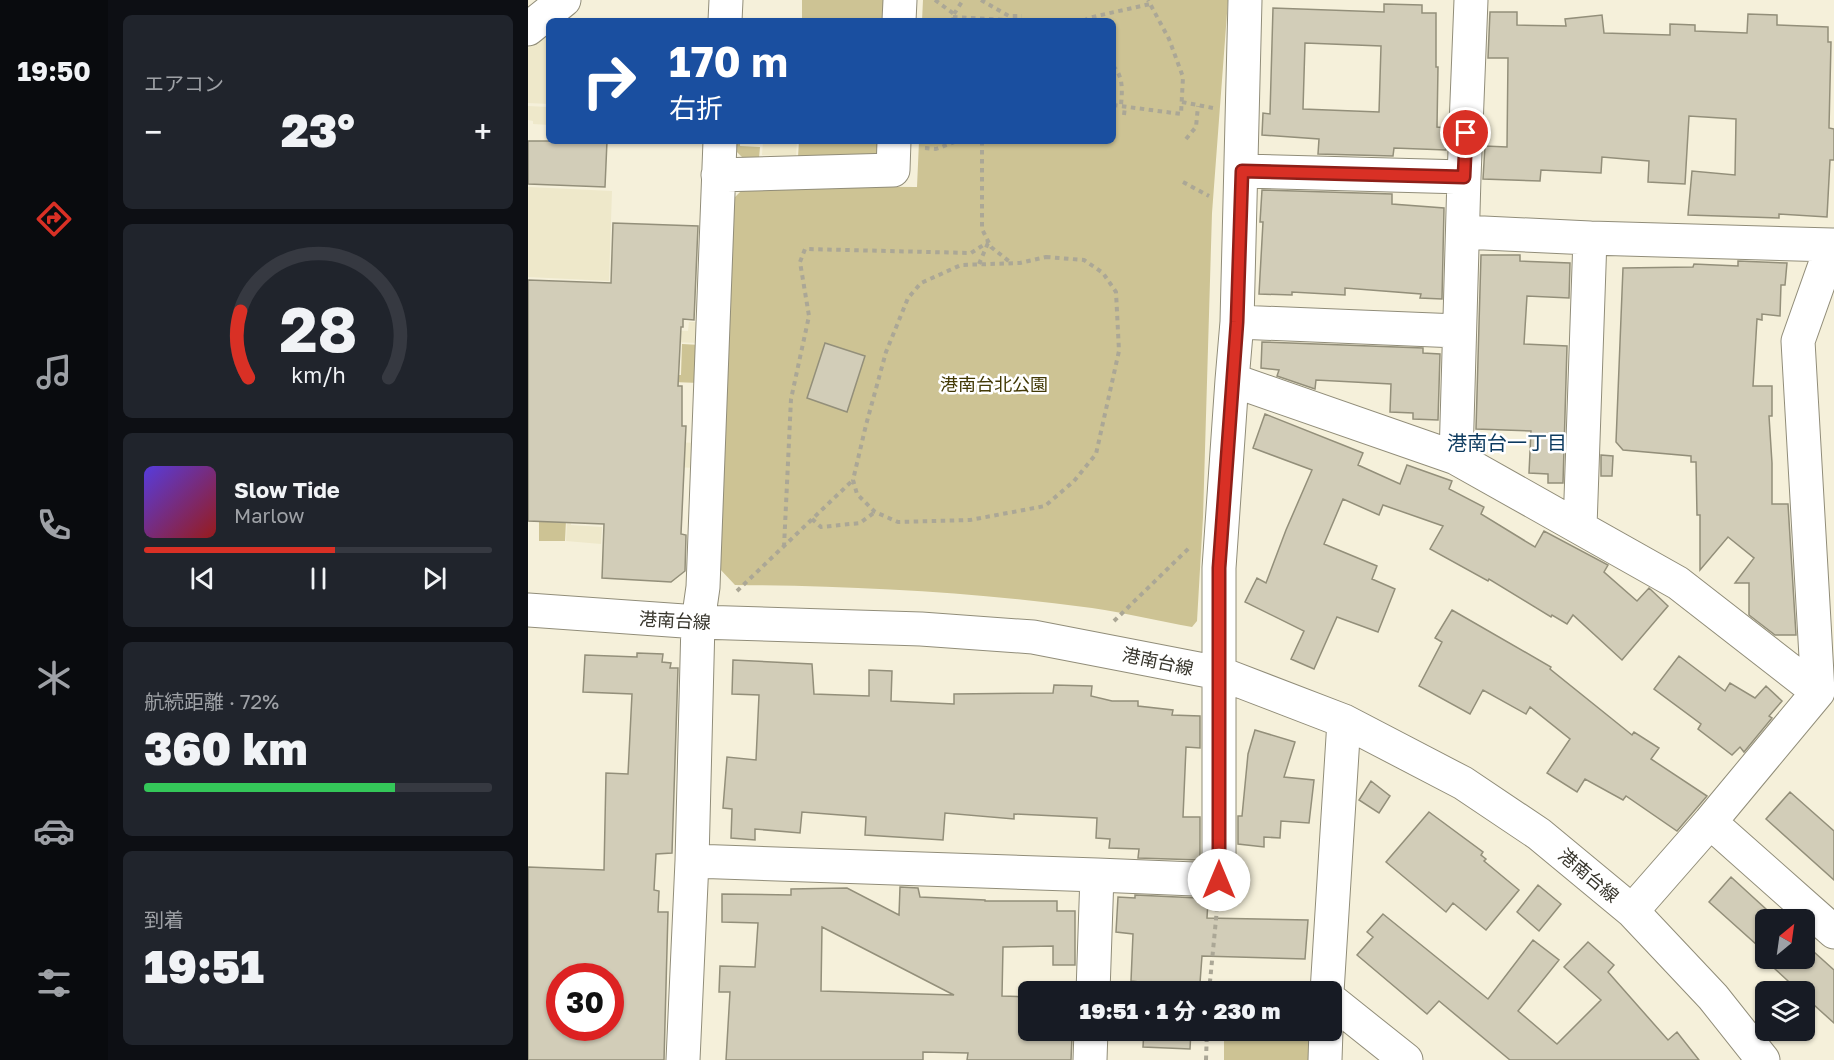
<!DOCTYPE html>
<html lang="ja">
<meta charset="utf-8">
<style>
:root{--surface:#171b24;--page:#20242c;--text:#f1f3f6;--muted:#9ea1a6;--line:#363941;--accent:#d93025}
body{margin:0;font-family:"Golos Text","Noto Sans JP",sans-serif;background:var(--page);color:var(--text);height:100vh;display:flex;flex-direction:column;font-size:22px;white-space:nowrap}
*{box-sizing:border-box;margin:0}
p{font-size:20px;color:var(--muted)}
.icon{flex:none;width:33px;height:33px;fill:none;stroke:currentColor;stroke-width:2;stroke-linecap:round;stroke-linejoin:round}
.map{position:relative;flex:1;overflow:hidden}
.panel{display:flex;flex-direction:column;gap:15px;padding:15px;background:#0d0f14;width:420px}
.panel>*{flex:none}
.guide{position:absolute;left:18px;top:18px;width:570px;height:126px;border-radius:9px;box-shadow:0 2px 4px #0004;background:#1a4fa0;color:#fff;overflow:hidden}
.needle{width:39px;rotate:29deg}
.buttons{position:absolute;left:1227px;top:909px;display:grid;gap:12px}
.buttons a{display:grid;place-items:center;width:60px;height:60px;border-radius:9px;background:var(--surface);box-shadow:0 2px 4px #0004;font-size:30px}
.speed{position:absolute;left:18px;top:963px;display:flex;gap:12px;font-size:30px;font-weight:700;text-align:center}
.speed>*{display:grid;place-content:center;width:78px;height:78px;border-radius:50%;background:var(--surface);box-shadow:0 2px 4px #0004;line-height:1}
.speed .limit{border:9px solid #d22;background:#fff;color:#111}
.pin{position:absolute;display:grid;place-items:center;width:51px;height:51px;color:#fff;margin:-26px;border:3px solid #fff;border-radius:50%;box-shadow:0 2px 6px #0007}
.me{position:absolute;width:66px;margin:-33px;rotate:0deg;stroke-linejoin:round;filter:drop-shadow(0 0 4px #0008)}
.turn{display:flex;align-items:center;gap:21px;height:126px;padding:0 24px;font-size:27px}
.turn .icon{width:78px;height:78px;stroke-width:2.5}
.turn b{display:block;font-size:42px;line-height:51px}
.big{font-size:45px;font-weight:800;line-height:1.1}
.panel .card{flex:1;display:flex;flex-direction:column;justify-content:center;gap:9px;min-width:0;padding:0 21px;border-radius:9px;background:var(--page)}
.panel .dial{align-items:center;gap:0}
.dial svg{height:156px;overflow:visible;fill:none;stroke:var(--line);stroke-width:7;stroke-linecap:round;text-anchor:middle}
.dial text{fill:var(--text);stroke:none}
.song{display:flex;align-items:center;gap:18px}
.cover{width:72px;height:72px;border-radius:9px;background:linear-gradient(135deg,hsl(250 70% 55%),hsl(0 70% 35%))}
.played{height:6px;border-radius:3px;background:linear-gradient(90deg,var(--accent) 55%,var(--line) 55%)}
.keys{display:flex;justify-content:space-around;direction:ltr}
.heat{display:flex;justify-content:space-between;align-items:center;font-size:33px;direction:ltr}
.charge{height:9px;border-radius:4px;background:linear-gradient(90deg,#34c759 72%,var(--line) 0)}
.trip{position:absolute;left:490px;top:981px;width:324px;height:60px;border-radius:9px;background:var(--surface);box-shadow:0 2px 4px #0004;font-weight:800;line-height:60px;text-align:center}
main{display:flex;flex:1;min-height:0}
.menu{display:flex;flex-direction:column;width:108px;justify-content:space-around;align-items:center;background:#090b0e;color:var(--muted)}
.menu .icon{width:42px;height:42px}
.menu .selected{color:var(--accent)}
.menu b{font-size:27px;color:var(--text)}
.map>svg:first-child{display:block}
.built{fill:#eee8ca}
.green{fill:#cdc394}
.building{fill:#d2cdb8;stroke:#938f7a;stroke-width:1.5;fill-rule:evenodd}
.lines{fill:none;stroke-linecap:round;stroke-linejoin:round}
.minor-casing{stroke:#918d79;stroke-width:35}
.path{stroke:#aba796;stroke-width:4;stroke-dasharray:4.5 4.5;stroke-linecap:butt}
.minor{stroke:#fff;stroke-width:33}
.route-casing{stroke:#8d1f18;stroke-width:15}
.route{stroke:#d93025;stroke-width:10}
.labels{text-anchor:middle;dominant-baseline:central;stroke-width:5;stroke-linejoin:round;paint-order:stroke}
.park-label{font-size:18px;fill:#423905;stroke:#fff}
.street-label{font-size:18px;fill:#37352c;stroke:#fff}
.neighbourhood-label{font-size:20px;fill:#0c3a5f;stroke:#fff}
</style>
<main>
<nav class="menu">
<b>19:50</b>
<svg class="icon selected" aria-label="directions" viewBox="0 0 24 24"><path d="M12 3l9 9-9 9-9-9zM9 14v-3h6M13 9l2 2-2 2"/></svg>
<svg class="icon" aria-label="music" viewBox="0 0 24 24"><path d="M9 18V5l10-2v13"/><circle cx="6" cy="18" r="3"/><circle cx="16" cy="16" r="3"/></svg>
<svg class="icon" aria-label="phone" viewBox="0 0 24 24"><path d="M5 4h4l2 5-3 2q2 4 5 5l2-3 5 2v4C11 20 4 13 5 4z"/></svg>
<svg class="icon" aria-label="climate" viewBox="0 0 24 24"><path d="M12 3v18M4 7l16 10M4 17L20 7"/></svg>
<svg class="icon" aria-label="car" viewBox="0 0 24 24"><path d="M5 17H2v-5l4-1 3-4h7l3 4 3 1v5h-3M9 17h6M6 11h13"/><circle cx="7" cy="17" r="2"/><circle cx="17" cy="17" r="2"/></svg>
<svg class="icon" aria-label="filters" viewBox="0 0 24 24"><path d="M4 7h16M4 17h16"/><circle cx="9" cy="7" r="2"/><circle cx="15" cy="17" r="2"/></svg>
</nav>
<section class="panel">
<div class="card"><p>エアコン</p>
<div class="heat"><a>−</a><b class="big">23°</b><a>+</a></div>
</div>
<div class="card dial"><svg viewBox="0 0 100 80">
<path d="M14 69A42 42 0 1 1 86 69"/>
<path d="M14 69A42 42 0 0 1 10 35" stroke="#d93025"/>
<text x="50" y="56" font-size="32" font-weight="700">28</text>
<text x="50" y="72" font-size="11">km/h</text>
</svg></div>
<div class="card">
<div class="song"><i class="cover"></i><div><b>Slow Tide</b><p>Marlow</p></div></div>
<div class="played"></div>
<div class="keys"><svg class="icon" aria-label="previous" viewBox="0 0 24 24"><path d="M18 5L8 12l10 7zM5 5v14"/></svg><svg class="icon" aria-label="pause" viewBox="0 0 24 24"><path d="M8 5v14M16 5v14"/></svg><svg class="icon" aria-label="next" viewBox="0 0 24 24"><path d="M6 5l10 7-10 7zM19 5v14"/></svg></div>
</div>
<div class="card"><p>航続距離 · 72%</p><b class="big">360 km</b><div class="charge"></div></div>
<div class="card"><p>到着</p><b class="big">19:51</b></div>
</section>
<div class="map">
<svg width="1306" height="1060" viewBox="0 0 1306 1060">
<rect width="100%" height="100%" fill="#f5f0da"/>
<path class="built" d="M21 31V104L0 103V48Z
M0 106 21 107V125L5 124V121L0 120Z
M235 141H269L268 157 234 155Z
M0 187 84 191 81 281 0 277Z
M161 322H172L171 343 114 341 115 329 160 331Z
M147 442 169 443 168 468 146 467Z
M39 520H43V525L74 527 73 544 38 541Z"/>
<path class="green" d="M274 0H360L359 21H274Z
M395 0H700L684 213 675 517 669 621 664 627C631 621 598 613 564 608 447 592 326 586 207 585L191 568 205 199 218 186 389 187 391 141H585V21H394Z
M206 141H212V146L232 147 231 158 214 157 205 148Z
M271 141H356V152L343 159 270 157Z
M154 344 172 345 171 383 145 382V375H153Z
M11 519 38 520 37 541H11Z
M696 1031H785V1060H696Z"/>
<path class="building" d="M856 4 894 5V13H908V67H910L909 127 919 128 918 150 866 148 865 156 790 154 791 139 734 135 735 113 742 114 745 8 856 12ZM777 43 853 46 851 112 775 109Z
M962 12H989V25L1038 26 1037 19 1074 15 1076 33 1142 35V24L1167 25V31L1219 33 1220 14 1249 15V25L1300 27V42H1303L1301 128 1306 129V160H1302L1299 217 1251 214V218L1160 215 1164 171 1207 175 1208 119 1161 116 1157 184 1120 182 1121 161 1074 157 1073 173 1013 170 1012 181 955 179 957 146 979 147 980 58H960Z
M0 141H79L77 187 0 184Z
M734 190 864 194V204L916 208 914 299 892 298 893 294 817 288V295L764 292V295L731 294 735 222H732Z
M85 223 170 226 166 320 155 319V327H153L150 386H154V426H158L153 534 158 535 157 571 143 582 74 578 76 524 0 521V280L83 283Z
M953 255H992V261L1042 263 1041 298 999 296 996 344 1039 346 1035 483H1020V474L1001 473 1003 431 948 429Z
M1210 261 1259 263 1257 285H1253L1252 316 1234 314V320L1229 319 1225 386H1244V416H1241L1244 463V504H1260L1268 635H1247L1221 615V583H1207L1226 558 1200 537 1172 570V515H1169L1168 462H1163V456L1095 450 1088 442 1095 268 1165 267 1166 264 1210 266Z
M734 342 895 348V353L912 354 910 420 885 419V413L862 412 863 384 788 380 787 389 749 376 751 370 733 368Z
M297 343 337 356 319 412 279 398Z
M737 414 835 453 830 465 872 484 879 465 924 481 921 489 956 507 953 514 1007 547 1016 531 1080 565 1076 572 1109 601 1121 588 1140 606 1094 660 1045 615 1039 624 1024 615 1023 617 961 579 960 581 902 549 915 526 855 505 851 515 815 499 796 544 849 566 844 579 867 589 850 632 809 617 786 669 763 659 776 631 717 602 729 578 738 583 758 530 784 470 725 448Z
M1073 455 1085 456 1084 476H1073Z
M924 610 1023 667 1022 669 1104 735 1106 732 1131 748 1123 759 1179 796 1149 831 1098 796 1095 800 1057 779 1049 792 1019 773 1042 739 1002 707 998 714 955 690 942 714 891 686 914 642 907 638Z
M109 653 135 654 134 662 143 663 142 668H150L144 853 128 854 126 890 131 891 130 912H140L136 1060H0V867L76 870 78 773 100 774 104 694 55 692 57 655 109 657ZM32 976H82V1028H32Z
M1151 656 1197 691 1202 683 1227 698 1238 686 1254 701 1241 716 1244 718 1216 752 1212 747 1204 755 1170 729 1173 724 1126 689Z
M205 660 284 664 286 694 341 696V670L364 671 363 701 426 704V694L525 693 526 685 564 686 563 696 584 701H610V706L645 710 644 715 672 716V748L658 747 655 817H672V860L610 858 611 849 581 848 582 839 568 838 569 818 486 814V819L417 813 415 840 337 835 338 817 274 812 272 833 227 829V840L203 838 204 809 195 808 199 757 228 760 231 695 204 694Z
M727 730 767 742 756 777 786 780 781 823 753 821 752 838 736 837V847L710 844V816H714L720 754Z
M843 781 862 796 851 813 831 800Z
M1262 792 1306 831V880L1238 819Z
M901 812 955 852 953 855 958 859 956 861 991 890 958 930 925 903 918 912 858 862Z
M1203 877 1250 920H1238V953L1181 902Z
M1010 885 1033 904 1011 931 989 912Z
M372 887 390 888 392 897 457 900V901H529V911H547V965H525V946L475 947 474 996 501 997V1036L544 1037 543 1060H439L440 1053 395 1052V1060H198L202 992H191L192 966 227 967 230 923 194 922V894L263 895V889L319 888 371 915ZM294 927 422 993 426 995 293 991Z
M607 895 670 898V900L680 901 679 918 780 920 777 959 674 956 672 983H666L665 992H610L611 982 603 981 605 934 588 932 590 897 607 898Z
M855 914 960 999 1005 940 1031 960 990 1011 1029 1044 1073 1000 1036 967 1060 942 1086 965 1080 972 1140 1040 1149 1032 1171 1060H982L911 1001 899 1014 829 955 845 937 839 932Z
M1276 943 1306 970V1023L1276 996V992H1272L1247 969 1251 965 1244 958H1276Z
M616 1030H663L662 1049 615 1047Z"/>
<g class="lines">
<g class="minor-casing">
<path id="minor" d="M717 0 709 322 704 380 928 458 1150 583 1290 692
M197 21 198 0
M371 21 372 0
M0 29 36 0
M714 171 936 177 928 458
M190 175 365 170 366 141
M936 177 943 0
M935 232 1062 238 1052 527
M1062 238 1304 245 1270 341 1290 692 1182 822 1104 911
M709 322 930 331
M0 610 170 622 393 629 505 637 691 673 816 721 935 783 1011 834 1104 911 1185 997 1235 1060
M1182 822 1306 932
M164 861 569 875 565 992
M569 875 691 880V568L704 380
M799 992 816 721
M804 1001 878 1060
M155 1060 164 861 170 622 175 587 192 141
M562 1060 563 1030
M797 1060 798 1030"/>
</g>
<path class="path" d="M407 0 426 14 425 21
M453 0 481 16H494
M426 14 435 0
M425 17 494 21
M556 21 560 18 622 4
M585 66C596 77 594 91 593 106
M654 102 685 108
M585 105 653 114 655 77 641 39 620 0
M596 115 597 107
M658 139 668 127 670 106
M454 141V229L463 247 482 262
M397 148 408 149 429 141
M655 182 681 196
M518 257 556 260 575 273 588 292 591 351 568 454 546 481 517 506 442 520 370 522 347 512 329 494 325 480 338 425 358 352 380 298 393 283 433 265 492 263Z
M451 264 460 243
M284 519 293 527 332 523 347 512
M256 547 263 399 281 316 272 262 277 249 443 253 460 242
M209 591 325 480
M586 621 661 548
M681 992 689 909
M678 1060 679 1030"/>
<use href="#minor" class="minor"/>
</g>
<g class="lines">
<g class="route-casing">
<path id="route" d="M691 880V568L709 322 714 171 936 177 938 133"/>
</g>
<use href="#route" class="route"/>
</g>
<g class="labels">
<g class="park-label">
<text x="466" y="384">港南台北公園</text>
</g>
<g class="street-label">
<text transform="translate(147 620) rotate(3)">港南台線</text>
<text transform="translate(630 661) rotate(12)">港南台線</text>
<text transform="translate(1061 875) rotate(40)">港南台線</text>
</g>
<g class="neighbourhood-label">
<text x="979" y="442">港南台一丁目</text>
</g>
</g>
</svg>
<div class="buttons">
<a><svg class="needle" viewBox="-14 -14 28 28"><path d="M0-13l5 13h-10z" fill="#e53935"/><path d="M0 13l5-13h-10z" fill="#9ea1a6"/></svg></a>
<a><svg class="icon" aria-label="layers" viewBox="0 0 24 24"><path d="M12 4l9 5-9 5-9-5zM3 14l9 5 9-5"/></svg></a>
</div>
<div class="speed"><div class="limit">30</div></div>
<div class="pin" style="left:938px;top:133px;background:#d93025"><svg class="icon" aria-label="arrive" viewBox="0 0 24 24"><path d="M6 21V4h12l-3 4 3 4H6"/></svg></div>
<svg class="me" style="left:691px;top:880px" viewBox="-20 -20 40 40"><circle r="19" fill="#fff"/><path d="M0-13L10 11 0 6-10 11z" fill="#d93025"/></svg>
<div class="trip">19:51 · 1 分 · 230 m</div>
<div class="guide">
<div class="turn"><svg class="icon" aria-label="right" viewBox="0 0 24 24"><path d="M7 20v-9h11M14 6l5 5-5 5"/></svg><div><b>170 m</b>右折</div></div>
</div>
</div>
</main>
